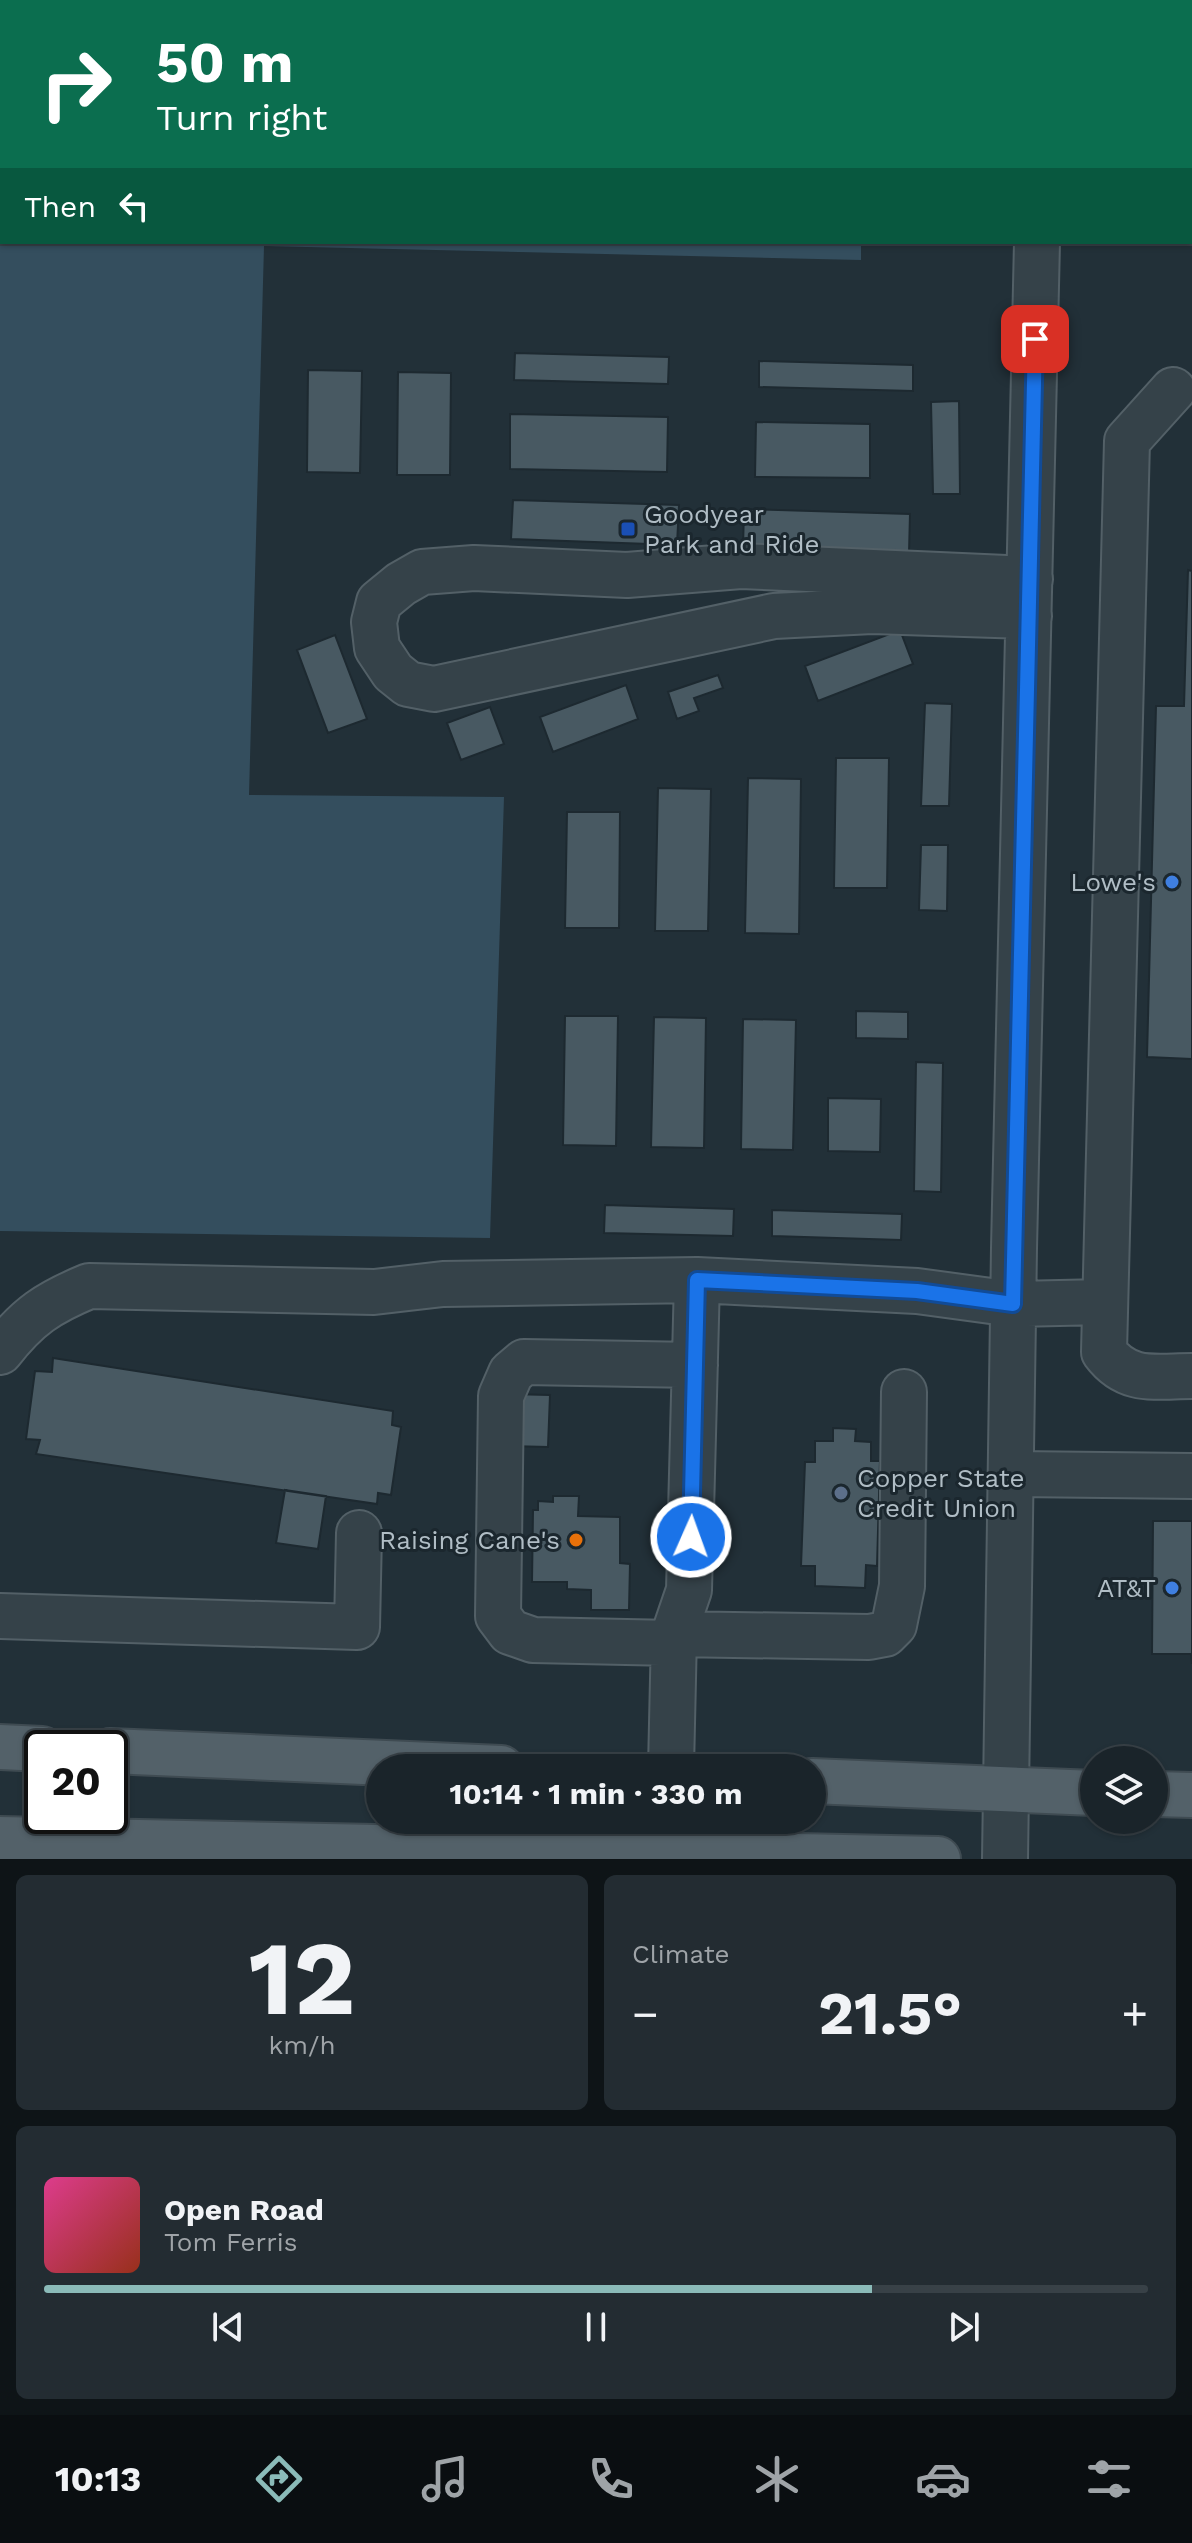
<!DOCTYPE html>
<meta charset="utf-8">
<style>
:root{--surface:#1a242a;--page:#232c32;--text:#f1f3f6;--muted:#9fa4a8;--line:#384147;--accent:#8bbbb9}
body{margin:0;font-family:"Work Sans",sans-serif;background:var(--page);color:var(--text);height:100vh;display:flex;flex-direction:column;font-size:30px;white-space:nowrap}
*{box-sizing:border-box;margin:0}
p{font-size:26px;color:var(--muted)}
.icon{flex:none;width:44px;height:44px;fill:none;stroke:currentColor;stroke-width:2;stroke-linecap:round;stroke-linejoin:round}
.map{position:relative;height:1859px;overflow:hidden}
.drawer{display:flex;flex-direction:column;gap:16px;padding:16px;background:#0e1417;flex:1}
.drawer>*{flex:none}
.top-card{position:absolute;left:0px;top:0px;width:1192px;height:244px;box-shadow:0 2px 6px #0004,0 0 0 2px var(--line);background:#0b6e4f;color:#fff;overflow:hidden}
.buttons{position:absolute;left:1080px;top:1746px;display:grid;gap:16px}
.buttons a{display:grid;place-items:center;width:88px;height:88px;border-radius:50%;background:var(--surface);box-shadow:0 2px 6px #0004,0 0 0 2px var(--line);font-size:40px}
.speed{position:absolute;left:24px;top:1730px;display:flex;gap:16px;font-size:40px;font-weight:700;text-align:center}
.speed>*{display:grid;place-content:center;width:104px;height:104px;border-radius:50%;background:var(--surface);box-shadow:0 2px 6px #0004,0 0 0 2px var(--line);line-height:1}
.speed .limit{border:4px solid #111;border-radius:12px;background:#fff;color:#111}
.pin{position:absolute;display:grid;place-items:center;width:68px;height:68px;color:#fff;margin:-34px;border-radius:16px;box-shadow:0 4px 12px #0006}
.me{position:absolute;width:88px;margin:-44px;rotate:2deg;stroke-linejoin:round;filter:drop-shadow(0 0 6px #0008)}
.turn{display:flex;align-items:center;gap:28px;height:168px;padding:0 24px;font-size:36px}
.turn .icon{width:104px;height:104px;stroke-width:2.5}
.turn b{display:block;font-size:56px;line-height:68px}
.then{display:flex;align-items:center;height:76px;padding:0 24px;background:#0003;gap:16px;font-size:30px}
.big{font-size:60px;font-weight:700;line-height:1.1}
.drawer .tile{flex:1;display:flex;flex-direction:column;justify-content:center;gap:12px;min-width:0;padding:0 28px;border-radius:12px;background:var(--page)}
.drawer .dial{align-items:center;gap:0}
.dial b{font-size:104px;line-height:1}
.song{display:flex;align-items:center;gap:24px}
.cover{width:96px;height:96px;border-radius:12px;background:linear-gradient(135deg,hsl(330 70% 55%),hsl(10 70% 35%))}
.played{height:8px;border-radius:4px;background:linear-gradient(90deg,var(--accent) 75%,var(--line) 75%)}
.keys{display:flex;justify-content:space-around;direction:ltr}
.heat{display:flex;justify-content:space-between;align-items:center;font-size:44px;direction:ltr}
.drawer .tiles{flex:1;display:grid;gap:16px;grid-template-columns:1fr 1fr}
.tile:last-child{grid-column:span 2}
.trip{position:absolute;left:366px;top:1754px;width:460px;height:80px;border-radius:40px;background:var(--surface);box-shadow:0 2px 6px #0004,0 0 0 2px var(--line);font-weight:700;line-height:80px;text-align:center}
.dock{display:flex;height:128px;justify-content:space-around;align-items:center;background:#0a0e11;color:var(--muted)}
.dock .icon{width:56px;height:56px}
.dock .current{color:var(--accent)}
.dock b{font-size:36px;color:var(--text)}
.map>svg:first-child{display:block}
.water{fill:#344e5e}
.building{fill:#485962;stroke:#1d2930;stroke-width:2}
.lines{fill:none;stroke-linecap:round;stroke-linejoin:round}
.minor-casing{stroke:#536067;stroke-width:48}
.major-casing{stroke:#3f4b52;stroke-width:48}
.minor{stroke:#354249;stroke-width:44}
.major{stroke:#536169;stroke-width:44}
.route-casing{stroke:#114b97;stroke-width:20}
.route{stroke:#1a73e8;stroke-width:14}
.transit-dot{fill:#1a4fb4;stroke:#1b272e;stroke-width:3}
.shop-dot{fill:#3f7fe0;stroke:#1b272e;stroke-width:3}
.service-dot{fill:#5c6f8a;stroke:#1b272e;stroke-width:3}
.food-dot{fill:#e8710a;stroke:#1b272e;stroke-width:3}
.labels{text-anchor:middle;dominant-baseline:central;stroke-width:6;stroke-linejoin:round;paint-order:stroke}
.poi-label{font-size:26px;fill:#b0bdc5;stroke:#1b272e;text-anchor:end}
</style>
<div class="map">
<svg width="1192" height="1859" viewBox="0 0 1192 1859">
<rect width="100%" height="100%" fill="#223038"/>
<path class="water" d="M0 0H862L2 2V242H861V260L264 246 249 795 504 797 490 1238 0 1231Z"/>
<path class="building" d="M515 353 669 357 668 384 514 380Z
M759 361 913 365V391L759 387Z
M308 370 362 371 360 473 307 472Z
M398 372 451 373 450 475H397Z
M959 401 960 494H933L931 402Z
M510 414 668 417 667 472 510 469Z
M756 422 870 424V478L755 477Z
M513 500 679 505 677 545 511 539Z
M744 509 910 514 909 553 743 548Z
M1188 570 1192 571V1059L1147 1057 1156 706H1184Z
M900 630 913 664 818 701 805 666Z
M335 635 367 719 328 733 297 650Z
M718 675 723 688 694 698 699 711 677 719 668 692Z
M626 685 638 719 553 752 540 717Z
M925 703 952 704 949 806H921Z
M490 707 504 744 461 760 447 723Z
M836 758H889L887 888H834Z
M748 778 801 779 799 934 745 933Z
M658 788 711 789 708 931H655Z
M567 812H620L619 928H565Z
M921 845H948L947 911 919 910Z
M856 1011 908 1012V1039L856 1038Z
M565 1016H618L616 1146 563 1145Z
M654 1017 706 1018 704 1148 651 1147Z
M743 1019 796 1020 793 1150 741 1149Z
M916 1062 943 1063 941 1192 914 1191Z
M828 1098 881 1099 880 1152 828 1151Z
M605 1205 734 1209 733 1236 604 1233Z
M772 1210 902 1214 901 1240 772 1236Z
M53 1358 393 1411 392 1425 401 1427 391 1495 378 1493 377 1504 36 1454 40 1440 26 1439 35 1371 52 1372Z
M507 1394 550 1395 548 1447 506 1446Z
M833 1428 856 1429 855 1441 871 1442V1461H880L877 1566 866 1565 865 1588 815 1586V1566H801L805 1462H815V1441H833Z
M285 1490 326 1496 318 1549 276 1543Z
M553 1496H579L578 1516 620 1517V1563L630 1564 629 1610H591V1590L567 1589V1582H532L533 1510H538V1501L553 1502Z
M1153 1521H1192V1664L1191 1654H1152Z"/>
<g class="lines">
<g class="minor-casing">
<path id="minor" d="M1040 2V0
M1173 390 1127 441 1104 1352C1128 1384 1156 1376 1192 1376
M1029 616 872 611 774 616 434 689 408 684 393 672 377 648 374 622 379 602 401 584 422 572 474 568 627 575 741 566 1030 579
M0 1352C28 1316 48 1303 89 1286L374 1292 443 1284 697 1280 917 1291 1013 1304 1103 1302
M1013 1474 1192 1476
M0 1616 357 1627 359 1533
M674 1634 869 1637 885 1634 894 1625 902 1586 904 1392
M673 1643 533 1640 510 1632 498 1616 501 1396 511 1373 524 1362 695 1365
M671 1768 674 1634 689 1590 697 1280
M1005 1859 1014 1248 1037 242"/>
</g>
<g class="major-casing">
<path id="major" d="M0 1747 42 1749
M110 1751 501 1768
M812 1781 1094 1793
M1154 1794 1192 1795
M0 1839 938 1859"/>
</g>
<use href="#minor" class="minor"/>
<use href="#major" class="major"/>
</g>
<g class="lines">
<g class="route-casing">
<path id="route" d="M691 1537 697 1280 917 1291 1013 1304 1035 339"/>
</g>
<use href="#route" class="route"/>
</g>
<rect class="transit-dot" x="620" y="521" width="16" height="16" rx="4"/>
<g class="shop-dot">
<circle cx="1172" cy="882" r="8"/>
<circle cx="1172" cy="1588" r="8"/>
</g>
<circle class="service-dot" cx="841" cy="1493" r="8"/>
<circle class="food-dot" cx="576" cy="1540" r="8"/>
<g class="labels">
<g class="poi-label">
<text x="644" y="514" text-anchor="start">Goodyear<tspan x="644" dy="30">Park and Ride</tspan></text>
<text x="1156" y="882">Lowe's</text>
<text x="857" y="1478" text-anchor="start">Copper State<tspan x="857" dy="30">Credit Union</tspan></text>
<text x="560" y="1540">Raising Cane's</text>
<text x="1156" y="1588">AT&amp;T</text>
</g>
</g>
</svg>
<div class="buttons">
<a><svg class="icon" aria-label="layers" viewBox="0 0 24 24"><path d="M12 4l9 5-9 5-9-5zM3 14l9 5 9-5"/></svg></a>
</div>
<div class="speed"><div class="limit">20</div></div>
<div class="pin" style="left:1035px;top:339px;background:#d93025"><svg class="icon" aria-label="arrive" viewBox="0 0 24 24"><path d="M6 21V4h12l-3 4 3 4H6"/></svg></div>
<svg class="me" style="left:691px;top:1537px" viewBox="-20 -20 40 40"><circle r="17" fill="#1a73e8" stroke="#fff" stroke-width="3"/><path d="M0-11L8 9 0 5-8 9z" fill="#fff"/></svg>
<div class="trip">10:14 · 1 min · 330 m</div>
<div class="top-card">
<div class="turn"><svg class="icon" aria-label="right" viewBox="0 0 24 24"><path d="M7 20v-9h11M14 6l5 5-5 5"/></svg><div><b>50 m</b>Turn right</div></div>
<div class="then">Then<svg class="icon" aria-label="left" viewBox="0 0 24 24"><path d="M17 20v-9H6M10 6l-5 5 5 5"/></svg></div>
</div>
</div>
<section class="drawer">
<div class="tiles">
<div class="tile dial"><b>12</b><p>km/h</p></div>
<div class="tile"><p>Climate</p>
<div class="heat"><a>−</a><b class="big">21.5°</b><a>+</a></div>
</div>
<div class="tile">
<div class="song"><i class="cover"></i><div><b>Open Road</b><p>Tom Ferris</p></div></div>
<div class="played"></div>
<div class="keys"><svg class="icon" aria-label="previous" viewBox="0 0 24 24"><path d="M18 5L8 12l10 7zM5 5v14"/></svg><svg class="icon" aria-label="pause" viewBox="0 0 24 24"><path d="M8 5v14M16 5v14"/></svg><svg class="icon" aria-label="next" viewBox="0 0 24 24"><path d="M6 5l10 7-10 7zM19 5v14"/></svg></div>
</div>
</div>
</section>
<nav class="dock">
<b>10:13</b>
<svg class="icon current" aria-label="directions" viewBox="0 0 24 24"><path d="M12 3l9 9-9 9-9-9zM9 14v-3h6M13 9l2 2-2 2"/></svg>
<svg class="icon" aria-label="music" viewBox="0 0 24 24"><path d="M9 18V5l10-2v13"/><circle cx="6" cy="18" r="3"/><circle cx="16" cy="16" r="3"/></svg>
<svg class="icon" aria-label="phone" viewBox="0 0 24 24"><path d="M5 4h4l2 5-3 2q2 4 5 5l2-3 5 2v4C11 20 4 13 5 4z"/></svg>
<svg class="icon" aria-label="climate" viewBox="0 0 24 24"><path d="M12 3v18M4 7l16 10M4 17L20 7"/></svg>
<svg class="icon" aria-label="car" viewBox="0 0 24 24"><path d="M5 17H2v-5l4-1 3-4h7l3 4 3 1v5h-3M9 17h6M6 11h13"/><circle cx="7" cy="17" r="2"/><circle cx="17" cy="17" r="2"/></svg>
<svg class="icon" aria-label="filters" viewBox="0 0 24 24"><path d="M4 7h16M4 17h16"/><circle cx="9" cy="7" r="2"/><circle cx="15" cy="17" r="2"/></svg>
</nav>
